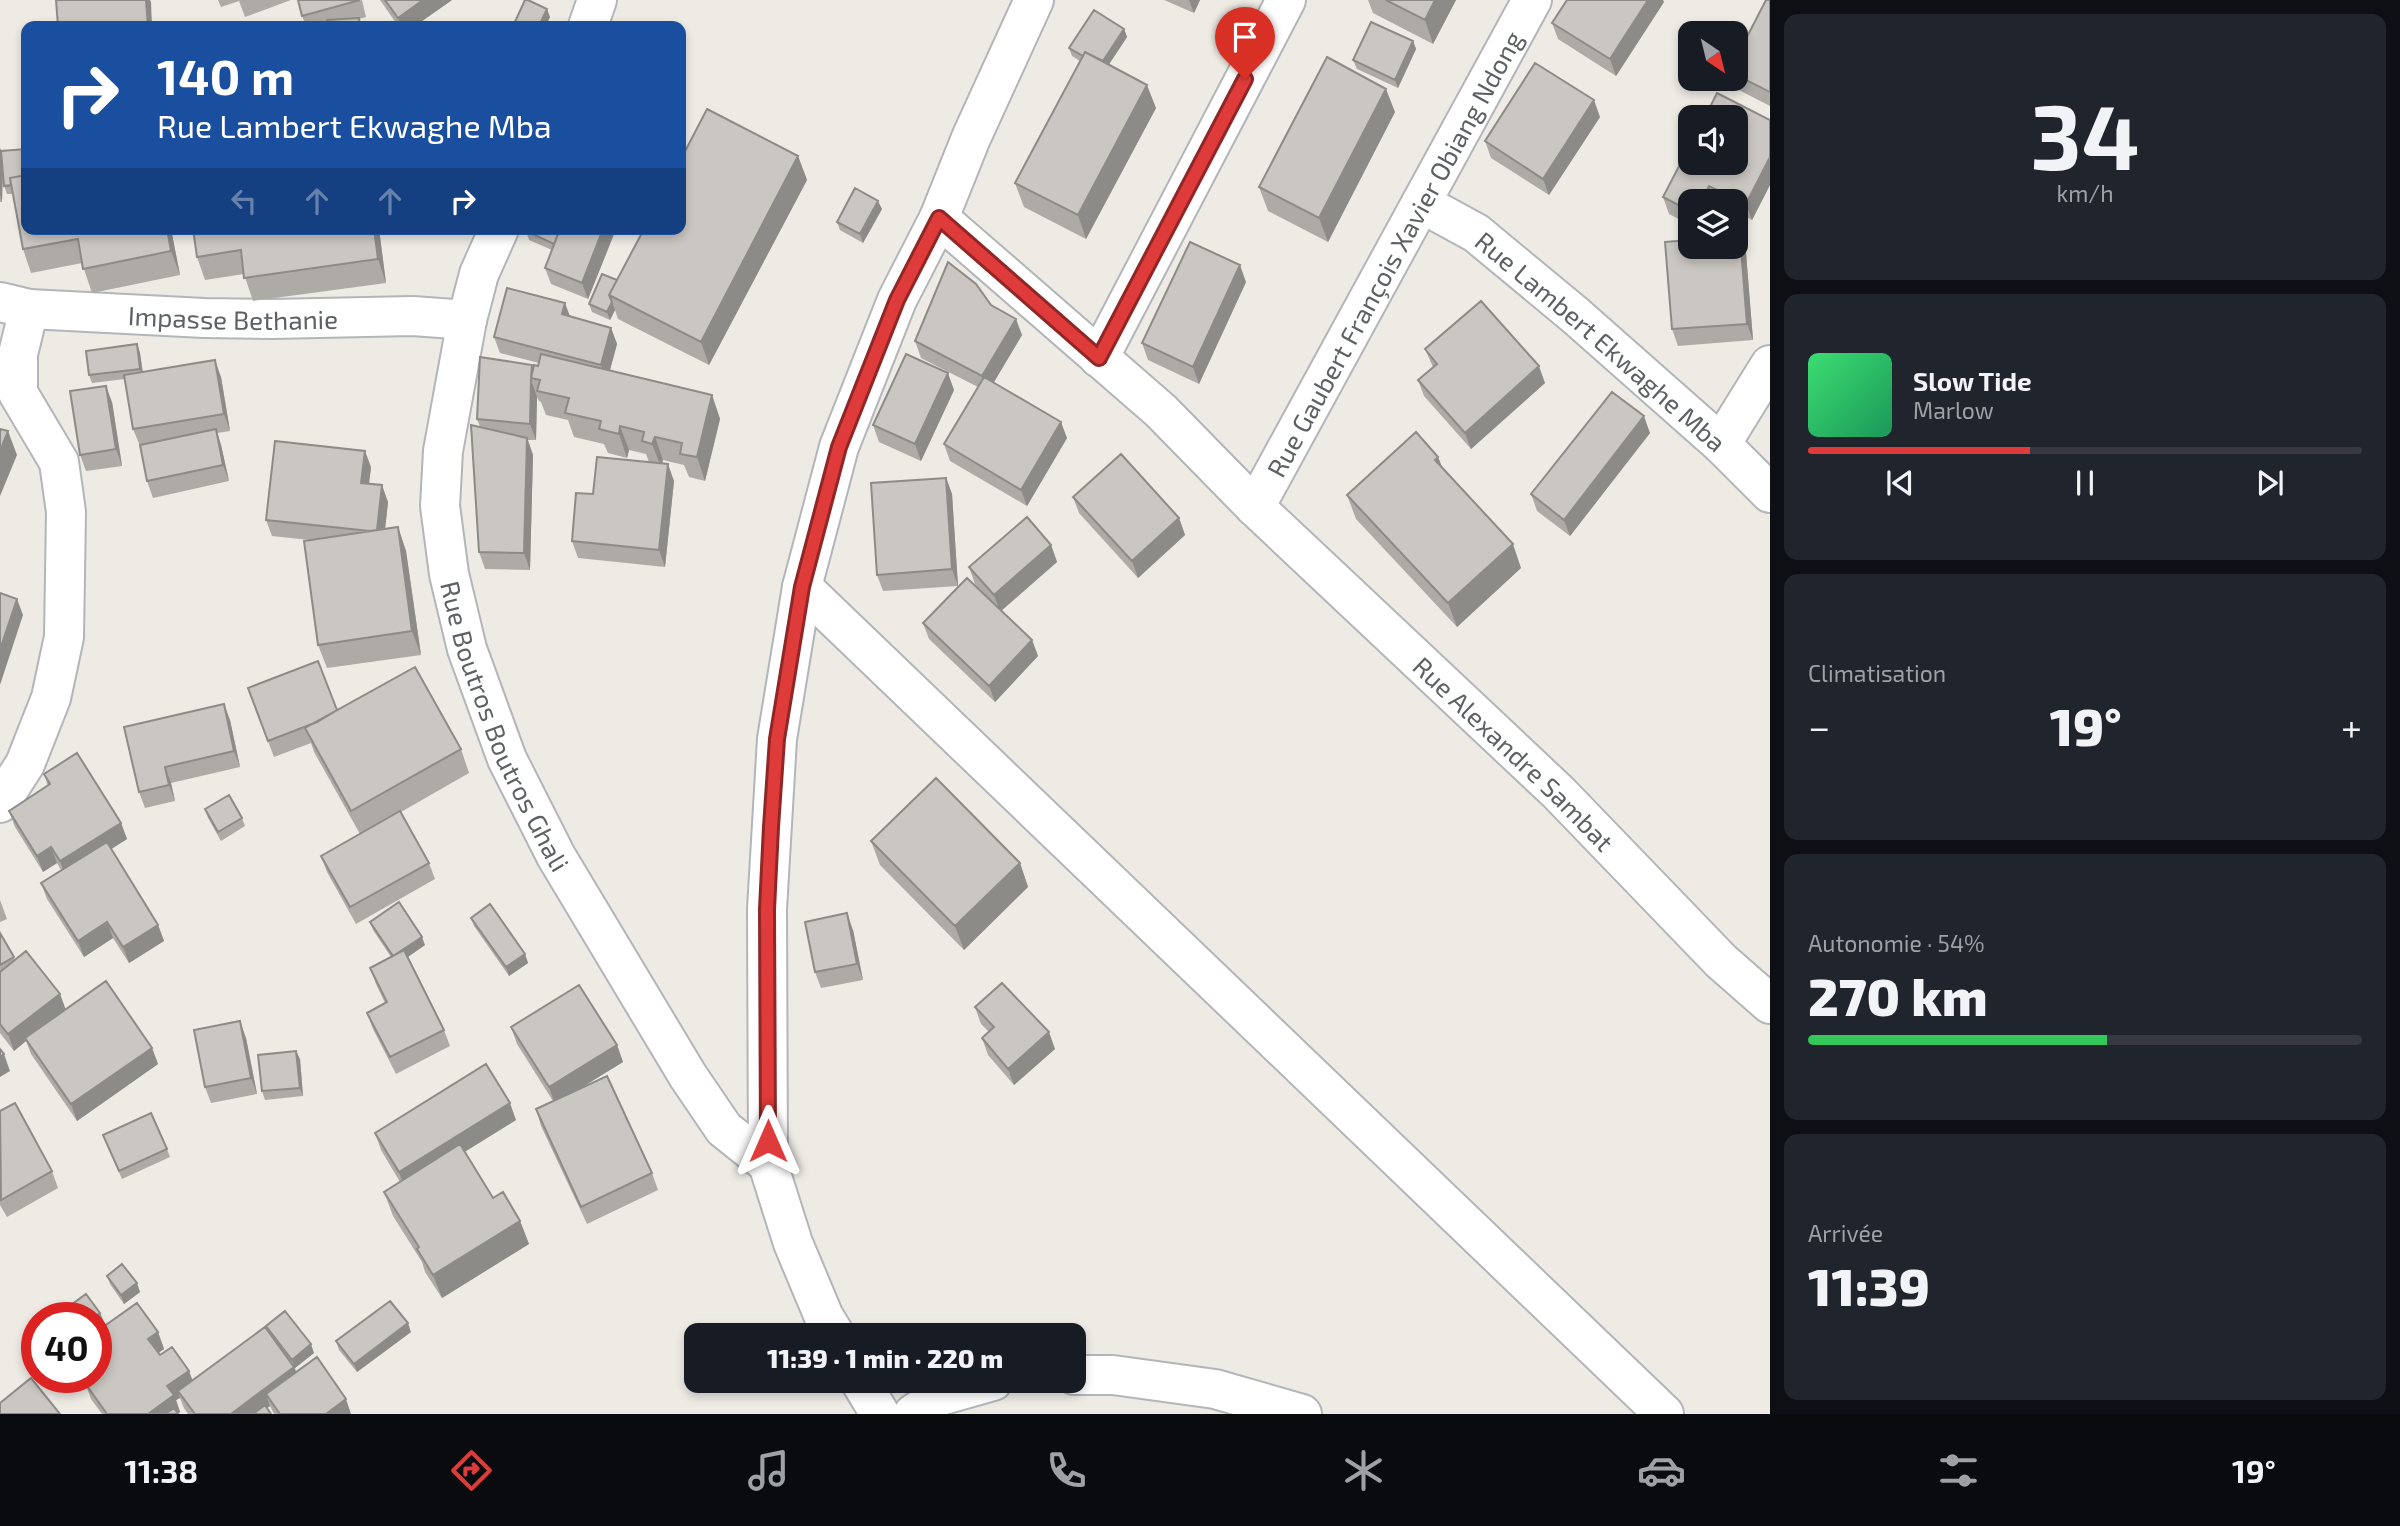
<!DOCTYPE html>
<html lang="fr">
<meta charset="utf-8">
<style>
:root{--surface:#171b24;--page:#20242c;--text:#f1f3f6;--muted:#9ea1a6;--line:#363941;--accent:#df3b3a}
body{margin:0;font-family:"Exo 2",sans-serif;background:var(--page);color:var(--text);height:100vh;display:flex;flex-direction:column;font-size:26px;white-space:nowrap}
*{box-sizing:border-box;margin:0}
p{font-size:23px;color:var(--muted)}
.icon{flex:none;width:38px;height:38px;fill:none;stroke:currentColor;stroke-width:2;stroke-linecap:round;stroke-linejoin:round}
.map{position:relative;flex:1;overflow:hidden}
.side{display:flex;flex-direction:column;gap:14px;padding:14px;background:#0d0f14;width:630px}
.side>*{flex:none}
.guide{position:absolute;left:21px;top:21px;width:665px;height:214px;border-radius:14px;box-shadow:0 4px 10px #0003;background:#1a4fa0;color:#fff;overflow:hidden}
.needle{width:46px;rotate:145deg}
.buttons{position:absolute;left:1678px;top:21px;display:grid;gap:14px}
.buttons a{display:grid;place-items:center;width:70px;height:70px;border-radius:14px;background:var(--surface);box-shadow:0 4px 10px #0003;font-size:35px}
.speed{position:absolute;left:21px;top:1302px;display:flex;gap:14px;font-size:35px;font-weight:700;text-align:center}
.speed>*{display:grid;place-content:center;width:91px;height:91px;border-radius:50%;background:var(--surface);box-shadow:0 4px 10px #0003;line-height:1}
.speed .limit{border:10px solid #d22;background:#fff;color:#111}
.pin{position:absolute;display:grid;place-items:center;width:60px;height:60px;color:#fff;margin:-72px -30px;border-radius:50% 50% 50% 0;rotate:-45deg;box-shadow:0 0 7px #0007}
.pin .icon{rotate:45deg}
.me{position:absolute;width:77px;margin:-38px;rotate:0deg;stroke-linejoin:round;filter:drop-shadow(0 0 5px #0008)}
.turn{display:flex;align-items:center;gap:24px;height:147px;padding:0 21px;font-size:32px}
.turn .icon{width:91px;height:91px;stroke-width:2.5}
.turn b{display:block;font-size:49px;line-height:60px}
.lanes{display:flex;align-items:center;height:66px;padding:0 21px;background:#0003;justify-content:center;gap:35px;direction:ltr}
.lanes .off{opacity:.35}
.big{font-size:52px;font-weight:800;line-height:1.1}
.side .card{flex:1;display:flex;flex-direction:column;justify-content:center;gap:10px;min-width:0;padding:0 24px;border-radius:14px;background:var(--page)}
.side .dial{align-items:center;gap:0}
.dial b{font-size:91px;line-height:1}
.song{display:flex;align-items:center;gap:21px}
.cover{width:84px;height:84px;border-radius:10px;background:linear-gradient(135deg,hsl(140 70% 55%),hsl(150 70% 35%))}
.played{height:7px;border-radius:4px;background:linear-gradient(90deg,var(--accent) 40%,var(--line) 40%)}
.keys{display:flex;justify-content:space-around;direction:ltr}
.heat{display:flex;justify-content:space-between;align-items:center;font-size:38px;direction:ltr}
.charge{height:10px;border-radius:5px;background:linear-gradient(90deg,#34c759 54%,var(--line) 0)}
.trip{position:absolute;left:684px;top:1323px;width:402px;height:70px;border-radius:14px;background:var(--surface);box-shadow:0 4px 10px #0003;font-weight:800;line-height:70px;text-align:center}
.menu{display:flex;height:112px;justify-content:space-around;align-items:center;background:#090b0e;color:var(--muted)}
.menu .icon{width:49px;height:49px}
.menu .active{color:var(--accent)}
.menu b{font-size:32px;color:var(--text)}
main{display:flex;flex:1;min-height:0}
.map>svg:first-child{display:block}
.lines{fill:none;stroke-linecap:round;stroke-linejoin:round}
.minor-casing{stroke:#b2b5b9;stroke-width:42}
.minor{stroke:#fff;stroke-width:38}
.wall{fill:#aeaaa6}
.shaded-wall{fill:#8d8b87}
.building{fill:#cac6c1;stroke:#8d8b87;stroke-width:2}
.route-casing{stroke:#912626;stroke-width:18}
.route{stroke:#df3b3a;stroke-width:12}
.labels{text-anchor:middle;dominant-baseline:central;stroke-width:5;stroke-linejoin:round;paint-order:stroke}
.street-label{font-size:26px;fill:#5d6164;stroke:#fff}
</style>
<main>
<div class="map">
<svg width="1770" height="1414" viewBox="0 0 1770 1414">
<rect width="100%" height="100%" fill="#eeebe5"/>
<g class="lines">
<g class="minor-casing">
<g id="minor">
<path d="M588 26 597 0"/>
<path id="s1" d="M1421 203 1476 233 1575 315 1721 444 1770 493"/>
<path id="s2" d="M939 218 1161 411 1255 507 1559 793 1721 961 1770 1004"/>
<path id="s3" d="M499 229 479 274 467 320 443 451 440 506 449 574 467 649 507 759 556 856 688 1076 724 1129 768 1164"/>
<path id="s4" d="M0 302 29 309 204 318 272 319 413 316 467 320"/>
<path d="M1099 358 1286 0"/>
<path d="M1721 444 1770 365"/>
<path id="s5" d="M1255 507 1532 0"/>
<path d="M802 587 1664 1414"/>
<path d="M0 803 25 764 51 698 64 637 66 512 59 462 18 393V354L29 309"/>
<path d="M835 1335 824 1317 793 1243 768 1164 767 909 777 739 802 587 839 447 897 300 939 218 971 138 1034 0"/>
<path d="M1074 1375H1113L1215 1389 1302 1414"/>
<path d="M860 1381 880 1414"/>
<path d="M913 1414 940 1396 993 1381"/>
</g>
</g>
<use href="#minor" class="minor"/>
</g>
<path class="wall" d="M218 0H291L245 17 239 1 221 7Z
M362 0 366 17 359 19 362 26H306L302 16Z
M380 0H452L415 26H398Z
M1164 0H1200L1194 13Z
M1368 0H1456L1433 44 1373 13Z
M1770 0V106L1735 88 1732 79H1736V58Z
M1664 2 1616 76 1558 39 1552 23Z
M1124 29 1127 37 1109 64 1156 108 1086 239 1024 207 1015 183 1080 61 1072 56 1069 48Z
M1413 41 1416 49 1398 88 1357 69 1353 60Z
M1395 112 1328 242 1268 211 1259 187Z
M1600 117 1549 195 1491 158 1485 141Z
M1770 120V185L1752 220 1736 212V201H1690V225L1669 214 1663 197Z
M0 148 26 229H171L180 275 92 293 82 263 31 273 23 249 13 194H7L4 186 3 173 2 202H0Z
M798 156 807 180 709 365 618 319 615 310 610 320 592 312 589 304 617 280Z
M882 209 863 243 840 230 837 222Z
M193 229H379L386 283 253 301 244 274 205 280 197 257Z
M527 229H616L588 299 551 284 545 268 552 250 529 240 526 231Z
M1746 253 1753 340 1678 346 1672 329Z
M1246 282 1199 384 1148 360 1142 343Z
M991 305 1022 335 994 382 1067 438 1027 506 950 461 944 444 978 387 921 358 915 341Z
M570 316 611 328 617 344 610 370 712 395 720 419 705 481 689 477 684 465 663 460 662 464 674 481 665 567 578 558 572 541 593 494 649 462 646 454 629 450 627 458 608 453 604 444 574 437 568 420 546 415 541 402 539 401 537 397 536 440H528L533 455 530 570 485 569 479 552 480 427 477 419 532 365 533 368 538 366 539 363 500 353 494 337Z
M137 344 140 353 143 372 221 377 230 431 217 433 221 445 229 481 153 498 147 481 140 446 133 429 125 379 92 383 89 375Z
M1425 349 1545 383 1471 449 1424 396 1418 380 1433 367Z
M954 390 921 461 879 442 873 425Z
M112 402 122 466 86 471 80 455Z
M1650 433 1570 536 1537 511 1531 494Z
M1438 457 1442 467 1521 568 1457 627 1356 519 1347 495Z
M371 467 369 484 388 502 385 529 398 527 406 551 421 655 327 668 318 645 309 540 272 536 266 520Z
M946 478 952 494 958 586 883 591 877 575Z
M1073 497 1179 518 1185 535 1138 578 1079 513Z
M1051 545 1057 562 1001 610 1032 640 1038 656 995 702 929 639 923 623 982 593 975 584 969 567Z
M248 688 337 710 461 749 469 773 401 812 429 863 435 879 356 924 327 872 321 856 360 834 314 752 311 743 274 757Z
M230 720 240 767 171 783 175 801 145 808 139 792 124 727Z
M44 774 121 823 127 839 111 849 158 925 164 941 129 963 113 938 84 957 47 899 41 883 61 870 57 863 43 872 15 827 9 811 48 786Z
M205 809 242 818 245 826 221 841 208 818Z
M871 841 1020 863 1028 887 964 950 880 865Z
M0 900 7 919 0 922Z
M471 918 525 954 528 963 509 976 474 926Z
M370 922 425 945 408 957 444 1030 450 1046 396 1074 373 1029 367 1013 385 1003 376 984 370 968 391 957 373 930Z
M853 930 863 980 821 988 815 972Z
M0 933 15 960 65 1010 152 1048 158 1064 77 1121 31 1054 26 1041 14 1051 0 1033Z
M975 1007 1055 1049 1014 1085 988 1055 982 1038 989 1032 981 1024Z
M511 1027 617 1045 623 1062 577 1090 652 1173 658 1190 587 1224 541 1126 536 1109 553 1101 517 1044Z
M246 1038 257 1094 211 1103 205 1087Z
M300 1059 303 1096 265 1100 262 1091Z
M0 1111 52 1171 58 1188 7 1217 0 1205Z
M516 1120 464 1152 493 1198 520 1221 529 1244 442 1298 425 1272 422 1262 393 1216 384 1192 400 1182 381 1150 375 1133Z
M103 1135 167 1149 170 1157 122 1179Z
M107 1276 140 1292 124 1304 110 1284Z
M266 1326 314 1353 295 1368V1367L296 1372 351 1414H274L270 1406 267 1408 271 1414H188L184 1408 180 1398 176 1400 180 1412 178 1414H102L91 1399 85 1383 101 1372 96 1365V1332H158L164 1349 158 1353 160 1355 189 1371 192 1380 268 1331Z
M411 1332 357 1372 339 1350 336 1341Z"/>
<path class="shaded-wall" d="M146 0H150L151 2 152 26H148Z
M423 0H452L415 26H401L398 18Z
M1189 0H1200L1194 13Z
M1435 0H1456L1433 44 1425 20Z
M1648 0H1663L1664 2 1616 76 1610 59Z
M547 9 550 17 546 26H539Z
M1124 29 1127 37 1102 75 1099 67Z
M1413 41 1416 49 1398 88 1395 80Z
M1147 85 1156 108 1086 239 1078 215Z
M1386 89 1395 112 1328 242 1319 218Z
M1594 100 1600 117 1549 195 1543 179Z
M0 148 3 156 2 202 0 195Z
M798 156 807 180 709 365 701 342Z
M1770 157V185L1752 220 1746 204Z
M1709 186 1715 201H1701Z
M878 201 882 209 863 243 860 234Z
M167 229H171L180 275 171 251Z
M374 229H379L386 283 378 259Z
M603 229H616L588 299 582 283Z
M1740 236 1746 253 1753 340 1747 324Z
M1240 265 1246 282 1199 384 1193 367Z
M612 302 615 310 610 320 607 312Z
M565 303 571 319 562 314Z
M1016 319 1022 335 988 392 982 376Z
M611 328 617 344 607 381 601 365Z
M137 344 140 353 143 377 140 369Z
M215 360 221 377 230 431 224 414Z
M1539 366 1545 383 1471 449 1465 433Z
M948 373 954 390 921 461 915 444Z
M531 380 537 397 536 440 530 424Z
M106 386 112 402 122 466 116 449Z
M712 395 720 419 705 481 697 457Z
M1644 416 1650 433 1570 536 1564 520Z
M1061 422 1067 438 1027 506 1021 490Z
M620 426 629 450 627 458 619 434Z
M216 429 221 445 229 481 223 465Z
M8 431 17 455 0 496V451Z
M655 437 663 460 661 467 652 444Z
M527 438 533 455 530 570 524 553Z
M365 451 371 467 367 499 361 483Z
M1438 457 1447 480 1435 460Z
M668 464 674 481 665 567 659 550Z
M946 478 952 494 958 586 952 569Z
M382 485 388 502 383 548 377 532Z
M1179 518 1185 535 1138 578 1132 561Z
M398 527 406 551 421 655 412 631Z
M1513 544 1521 568 1457 627 1448 603Z
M1051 545 1057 562 1000 612 994 595Z
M17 599 23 615 0 685V650Z
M1032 640 1038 656 995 702 989 686Z
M224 704 230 720 240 767 234 751Z
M165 767 171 783 175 801 169 785Z
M121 823 127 839 66 878 60 861Z
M51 847 57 863 43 872 37 856Z
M1020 863 1028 887 964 950 955 926Z
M847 913 853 930 863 980 857 964Z
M107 922 113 938 84 957 78 941Z
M158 925 164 941 129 963 123 947Z
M422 937 425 945 396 965 393 956Z
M525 954 528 963 509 976 506 967Z
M60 994 66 1010 25 1038 26 1041 14 1051 8 1034Z
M240 1021 246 1038 257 1094 251 1078Z
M1049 1032 1055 1049 1014 1085 1008 1069Z
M617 1045 623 1062 555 1104 549 1087Z
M152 1048 158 1064 77 1121 71 1104Z
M296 1051 300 1059 303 1096 300 1088Z
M4 1054 10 1071 0 1077V1057Z
M510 1103 516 1120 405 1189 399 1172Z
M520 1221 529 1244 442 1298 433 1275Z
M137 1283 140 1292 124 1304 121 1295Z
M100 1313 104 1322 96 1327V1318H94Z
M408 1323 411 1332 357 1372 354 1364Z
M158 1332 164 1349 154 1356 148 1339Z
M311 1344 314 1353 295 1368 292 1360Z
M294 1367 300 1383 266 1394 270 1406 259 1414H231Z
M189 1371 195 1387 178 1391 180 1398 176 1400 180 1412 177 1414H148L167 1386Z
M346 1399 351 1414H326Z"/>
<path class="building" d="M56 0H146L148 26H58Z
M298 0H360L302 16Z
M385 0H423L398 18Z
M525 0H528L547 9 539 26H513Z
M1386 0H1435L1425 20Z
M1567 0H1648L1610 59 1552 23Z
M1766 0H1770V92L1736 75V58Z
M1094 10 1124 29 1103 61 1085 52 1083 56 1069 48Z
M359 18 360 26H328L327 20Z
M1371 22 1413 41 1395 80 1353 60Z
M1085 52 1147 85 1078 215 1015 183Z
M1327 57 1386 89 1319 218 1259 187Z
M1535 63 1594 100 1543 179 1485 141Z
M1717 93 1770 120V157L1746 204 1709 186 1701 201H1690V211L1663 197 1690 145V163H1736V117H1705Z
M707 109 798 156 701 342 609 295 644 229H681V159Z
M26 149V175L10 178 11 185 4 186 1 151Z
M26 175V229H167L171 251 83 269 78 239 23 249 10 178Z
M855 188 878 201 860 234 837 222Z
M193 229H374L378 259 244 278 241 250 197 257Z
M527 229H560L554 244 526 231Z
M560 229H603L582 283 545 268Z
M1740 236 1747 324 1672 329 1665 242 1690 240V247H1736V237Z
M1190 242 1240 265 1193 367 1142 343Z
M948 262 976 284 991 305 1016 319 982 376 915 341Z
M602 274 617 280 609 295 612 302 607 312 589 304Z
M507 288 565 303 562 314 611 328 601 365 494 337Z
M1481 301 1539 366 1465 433 1418 380 1437 364 1425 349Z
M137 344 140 369 89 375 86 351Z
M541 354 712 395 697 457 680 454 682 443 655 437 652 444 642 441 644 432 620 426 619 434 599 429 601 421 565 413 569 398 537 391 540 380 531 378 534 365 538 366Z
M906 354 948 373 915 444 873 425Z
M480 357 532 365 531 378V380L530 424 477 419Z
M215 360 224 414 133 429 124 375Z
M984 377 1061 422 1021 490 944 444Z
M106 386 116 449 80 455 70 391Z
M1612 392 1644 416 1564 520 1531 494Z
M471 425 527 438 524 553 479 552Z
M0 429 8 431 0 451Z
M216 429 223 465 147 481 140 445Z
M1416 432 1438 457 1435 460 1513 544 1448 603 1347 495Z
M275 441 365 451 361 483 382 485 377 530 370 531 266 520Z
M1121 454 1179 518 1132 561 1073 497Z
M597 457 668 464 659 550 572 541 576 493 593 494Z
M946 478 952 569 877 575 871 483Z
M1027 517 1051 545 994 595 969 567Z
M398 527 412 631 318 645 304 541Z
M967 578 1032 640 989 686 923 623Z
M0 593 17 599 0 650Z
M318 661 337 710 317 722 268 741 248 688Z
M415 667 461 749 351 811 305 728Z
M224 704 234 751 165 767 169 785 139 792 124 727Z
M77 753 121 823 60 861 51 847 37 856 9 811 50 784 44 774Z
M936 778 1020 863 955 926 871 841Z
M229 795 242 818 218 832 205 809Z
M400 811 429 863 350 907 321 856Z
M107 842 158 925 123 947 107 922 78 941 41 883Z
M399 902 422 937 393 956 370 922Z
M490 904 525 954 506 967 471 918Z
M847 913 857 964 815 972 805 922Z
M0 933 14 957 0 965Z
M404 950 444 1030 390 1057 367 1013 387 1002 370 968Z
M26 951 60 994 8 1034 0 1024V972Z
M106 981 152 1048 71 1104 25 1038Z
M1002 983 1049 1032 1008 1069 982 1038 994 1027 975 1007Z
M579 985 617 1045 549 1087 511 1027Z
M240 1021 251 1078 205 1087 194 1030Z
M0 1049 4 1054 0 1057Z
M296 1051 300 1088 262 1091 258 1055Z
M486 1064 510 1103 399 1172 375 1133Z
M607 1076 652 1173 581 1207 536 1109Z
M15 1103 52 1171 1 1200 0 1111Z
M151 1113 167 1149 119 1171 103 1135Z
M460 1144 493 1198 503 1192 520 1221 433 1275 417 1249 419 1247 384 1192Z
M122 1264 137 1283 121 1295 107 1276Z
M86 1294 100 1313 94 1318H53Z
M390 1301 408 1323 354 1364 336 1341Z
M137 1303 158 1332 148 1339 160 1355 172 1347 189 1371 167 1386 174 1395 148 1414H107L85 1383 93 1377H96V1375L105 1369 96 1357V1332Z
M285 1311 311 1344 292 1360 266 1326Z
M265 1327 294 1367 231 1414H195L178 1391Z
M317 1357 346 1399 326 1414H280L266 1394Z
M31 1378 60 1414H0V1403Z
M265 1405 271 1414H253Z
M174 1408 178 1414H165Z"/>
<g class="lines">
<g class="route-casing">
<path id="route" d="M768 1141 767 909 771 827 777 739 802 587 839 447 897 300 939 218 1099 358 1245 79"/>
</g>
<use href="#route" class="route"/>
</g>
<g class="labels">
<g class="street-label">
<text stroke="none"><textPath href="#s5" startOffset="289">Rue Gaubert François Xavier Obiang Ndong</textPath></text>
<text stroke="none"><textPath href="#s4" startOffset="234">Impasse Bethanie</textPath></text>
<text stroke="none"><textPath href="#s1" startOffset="228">Rue Lambert Ekwaghe Mba</textPath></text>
<text stroke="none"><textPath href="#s3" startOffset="516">Rue Boutros Boutros Ghali</textPath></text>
<text stroke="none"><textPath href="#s2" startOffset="786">Rue Alexandre Sambat</textPath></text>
</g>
</g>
</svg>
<div class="buttons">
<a><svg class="needle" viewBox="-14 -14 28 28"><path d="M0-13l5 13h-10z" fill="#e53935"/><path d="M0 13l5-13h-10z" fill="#9ea1a6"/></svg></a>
<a><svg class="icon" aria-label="sound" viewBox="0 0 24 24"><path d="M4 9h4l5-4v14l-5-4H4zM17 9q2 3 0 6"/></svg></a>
<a><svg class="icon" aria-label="layers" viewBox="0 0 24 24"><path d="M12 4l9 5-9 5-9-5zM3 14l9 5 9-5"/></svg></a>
</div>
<div class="speed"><div class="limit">40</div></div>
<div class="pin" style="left:1245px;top:79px;background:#d93025"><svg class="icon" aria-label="arrive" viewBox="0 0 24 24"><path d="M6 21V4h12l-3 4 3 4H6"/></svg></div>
<svg class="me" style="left:768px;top:1141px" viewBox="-20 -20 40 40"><path d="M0-17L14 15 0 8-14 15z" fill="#df3b3a" stroke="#fff" stroke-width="4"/></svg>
<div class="trip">11:39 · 1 min · 220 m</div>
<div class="guide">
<div class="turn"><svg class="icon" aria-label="right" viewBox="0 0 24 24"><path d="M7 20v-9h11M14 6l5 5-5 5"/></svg><div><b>140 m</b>Rue Lambert Ekwaghe Mba</div></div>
<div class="lanes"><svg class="icon off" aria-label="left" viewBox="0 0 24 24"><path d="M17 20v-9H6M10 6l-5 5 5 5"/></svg><svg class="icon off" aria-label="ahead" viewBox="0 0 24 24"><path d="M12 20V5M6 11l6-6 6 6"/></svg><svg class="icon off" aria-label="ahead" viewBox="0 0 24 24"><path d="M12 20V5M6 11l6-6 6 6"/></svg><svg class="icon" aria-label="right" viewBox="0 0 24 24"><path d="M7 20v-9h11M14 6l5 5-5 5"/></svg></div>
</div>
</div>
<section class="side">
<div class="card dial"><b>34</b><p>km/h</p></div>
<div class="card">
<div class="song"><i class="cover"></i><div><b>Slow Tide</b><p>Marlow</p></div></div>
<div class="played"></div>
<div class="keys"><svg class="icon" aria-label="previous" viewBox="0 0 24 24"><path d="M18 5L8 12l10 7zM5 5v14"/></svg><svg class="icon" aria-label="pause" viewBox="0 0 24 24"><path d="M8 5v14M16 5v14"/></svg><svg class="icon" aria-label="next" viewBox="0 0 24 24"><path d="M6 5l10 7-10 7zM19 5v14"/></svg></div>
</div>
<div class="card"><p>Climatisation</p>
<div class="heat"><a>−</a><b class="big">19°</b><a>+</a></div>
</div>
<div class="card"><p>Autonomie · 54%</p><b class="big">270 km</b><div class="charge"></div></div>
<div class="card"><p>Arrivée</p><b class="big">11:39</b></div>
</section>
</main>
<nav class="menu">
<b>11:38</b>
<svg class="icon active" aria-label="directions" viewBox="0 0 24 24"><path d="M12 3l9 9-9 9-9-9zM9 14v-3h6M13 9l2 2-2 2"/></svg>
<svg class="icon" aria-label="music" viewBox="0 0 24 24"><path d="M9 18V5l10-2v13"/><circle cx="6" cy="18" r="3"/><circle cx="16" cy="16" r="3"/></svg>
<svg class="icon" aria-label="phone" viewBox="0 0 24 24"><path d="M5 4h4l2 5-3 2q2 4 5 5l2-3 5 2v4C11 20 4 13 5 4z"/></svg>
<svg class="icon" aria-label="climate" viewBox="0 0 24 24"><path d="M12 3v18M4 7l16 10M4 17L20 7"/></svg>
<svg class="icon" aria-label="car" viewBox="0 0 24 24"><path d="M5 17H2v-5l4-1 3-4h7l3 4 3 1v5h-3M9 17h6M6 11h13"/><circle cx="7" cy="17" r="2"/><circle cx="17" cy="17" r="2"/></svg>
<svg class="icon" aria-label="filters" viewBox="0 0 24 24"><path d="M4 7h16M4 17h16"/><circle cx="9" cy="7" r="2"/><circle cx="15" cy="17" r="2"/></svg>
<b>19°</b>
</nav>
